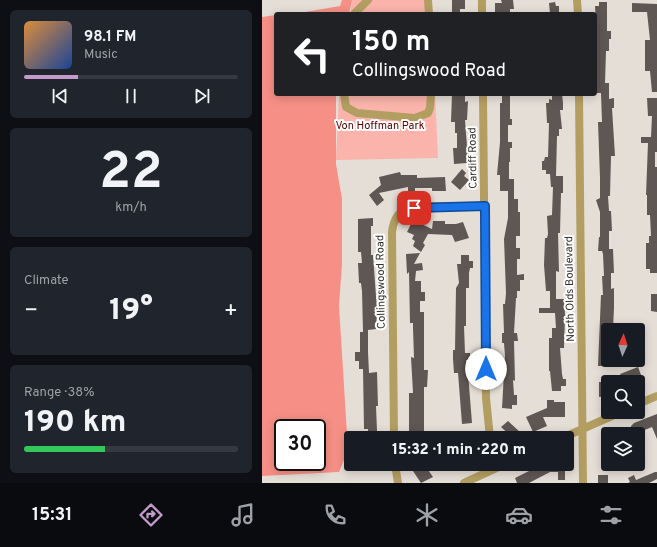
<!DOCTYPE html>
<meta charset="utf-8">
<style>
:root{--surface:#171b24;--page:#20242c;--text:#f1f3f6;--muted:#9ea1a6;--line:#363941;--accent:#c39acb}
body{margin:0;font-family:Overpass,sans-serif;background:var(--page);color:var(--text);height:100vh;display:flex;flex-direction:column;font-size:15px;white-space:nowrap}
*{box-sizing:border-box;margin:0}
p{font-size:13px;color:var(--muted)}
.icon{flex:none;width:22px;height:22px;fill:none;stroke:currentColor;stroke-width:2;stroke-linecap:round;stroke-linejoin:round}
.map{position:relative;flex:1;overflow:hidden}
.sheet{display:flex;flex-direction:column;gap:10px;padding:10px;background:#0d0f14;width:262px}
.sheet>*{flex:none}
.top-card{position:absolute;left:12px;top:12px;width:323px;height:84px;border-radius:4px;box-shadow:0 2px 10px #0003;background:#202124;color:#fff;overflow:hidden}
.needle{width:26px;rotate:3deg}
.tools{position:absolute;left:339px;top:323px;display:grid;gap:8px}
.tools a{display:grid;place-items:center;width:44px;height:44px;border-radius:4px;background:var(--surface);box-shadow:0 2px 10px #0003;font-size:20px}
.speed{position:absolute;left:12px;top:419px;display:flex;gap:8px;font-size:20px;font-weight:700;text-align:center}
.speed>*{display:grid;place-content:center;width:52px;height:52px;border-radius:50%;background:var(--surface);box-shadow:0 2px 10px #0003;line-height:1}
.speed .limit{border:2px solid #111;border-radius:6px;background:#fff;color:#111}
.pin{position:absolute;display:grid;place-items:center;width:34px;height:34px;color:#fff;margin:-17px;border-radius:8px;box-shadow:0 2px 6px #0006}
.me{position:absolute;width:44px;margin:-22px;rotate:0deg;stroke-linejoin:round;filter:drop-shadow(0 0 3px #0008)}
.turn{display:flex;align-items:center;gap:14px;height:84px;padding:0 12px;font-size:18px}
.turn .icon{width:52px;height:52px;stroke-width:2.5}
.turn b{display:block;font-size:28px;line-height:34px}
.big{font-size:30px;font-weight:800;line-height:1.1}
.sheet .card{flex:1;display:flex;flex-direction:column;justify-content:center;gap:6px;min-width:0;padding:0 14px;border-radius:6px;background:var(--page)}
.sheet .dial{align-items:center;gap:0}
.dial b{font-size:52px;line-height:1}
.song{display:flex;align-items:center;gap:12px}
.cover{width:48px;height:48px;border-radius:6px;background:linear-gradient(135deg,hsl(30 70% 55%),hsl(220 70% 35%))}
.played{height:4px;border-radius:2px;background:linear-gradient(90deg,var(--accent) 25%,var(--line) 25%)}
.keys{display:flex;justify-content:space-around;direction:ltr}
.heat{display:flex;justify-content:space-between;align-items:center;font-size:22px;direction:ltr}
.charge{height:6px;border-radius:3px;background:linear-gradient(90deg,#34c759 38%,var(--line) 0)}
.trip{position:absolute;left:82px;top:431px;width:230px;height:40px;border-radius:4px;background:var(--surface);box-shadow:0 2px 10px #0003;font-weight:800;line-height:40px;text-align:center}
.tabs{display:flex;height:64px;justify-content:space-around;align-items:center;background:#090b0e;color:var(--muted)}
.tabs .icon{width:28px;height:28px}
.tabs .current{color:var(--accent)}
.tabs b{font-size:18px;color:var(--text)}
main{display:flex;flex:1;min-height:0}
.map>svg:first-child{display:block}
.green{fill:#fab4ab}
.forest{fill:#f69086;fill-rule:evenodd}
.building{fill:#5f5753}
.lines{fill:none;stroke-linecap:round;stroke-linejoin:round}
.minor{stroke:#b39e62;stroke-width:8}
.route-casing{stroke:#114b97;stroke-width:10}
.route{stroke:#1a73e8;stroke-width:7}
.labels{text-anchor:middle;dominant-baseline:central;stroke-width:4;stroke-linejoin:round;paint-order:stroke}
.park-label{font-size:11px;fill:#5c0003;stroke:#fff}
.street-label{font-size:11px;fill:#353330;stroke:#fff}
</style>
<main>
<section class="sheet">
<div class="card">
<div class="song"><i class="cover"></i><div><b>98.1 FM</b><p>Music</p></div></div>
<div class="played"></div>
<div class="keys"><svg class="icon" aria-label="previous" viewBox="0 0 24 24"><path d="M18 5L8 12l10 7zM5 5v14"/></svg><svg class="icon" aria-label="pause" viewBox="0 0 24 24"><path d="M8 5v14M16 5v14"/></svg><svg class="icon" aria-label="next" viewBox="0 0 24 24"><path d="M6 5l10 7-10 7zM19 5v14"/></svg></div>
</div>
<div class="card dial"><b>22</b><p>km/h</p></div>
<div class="card"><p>Climate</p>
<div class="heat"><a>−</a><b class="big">19°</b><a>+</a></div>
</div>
<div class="card"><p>Range · 38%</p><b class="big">190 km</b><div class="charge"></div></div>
</section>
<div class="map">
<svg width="395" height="483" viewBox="0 0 395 483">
<rect width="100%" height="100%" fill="#e5ded7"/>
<path class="green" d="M90 0H169L170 14H88Z
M77 94H173L176 158 74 160Z"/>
<path class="forest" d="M80 0H90L87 14H31L78 6Z
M14 15V94H74V164L80 199V263L77 306 86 450 77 472 0 476V17ZM21 428H55V462H21Z"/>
<path class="building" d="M190 0H203V9H198V14H190Z
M239 0H251L252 9H248V14H233V3H240Z
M293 2 294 6H297V14H288L287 3Z
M337 2H345V31H349V39H347V51H344L343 83H347V99L352 98V108H350L353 156H349L348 196H346L347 211H349L350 231H347V249H351L352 273H349V289L352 288V308L351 329H346V366H336L339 295H341L340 276H342L341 254 340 251H336L337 237H338V212L334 200 338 198V178L336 122H340L339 93H333V78L334 44H335L333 6H337Z
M370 3 395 4V92H390L388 71H383V40H388L385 12H370Z
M190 94H203V102L206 101 205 120H203L205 147H207V159H205V163L192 164 191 148H195V133H193V122H189Z
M240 94H248V119H250V125H246V142H250V148H248V162H247V179H252V199H256V212H258V236H254V248H258V259H255V275L262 274V280H258V291H255V298H254L252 333H255L256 341H252L253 381 251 380 252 395H255V405H250V409L240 408 243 356 242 343H240V333H242L241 304H243L244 293 242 239 246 218V191H238V175H235L238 142V103H240Z
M290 94H300L301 103V110H298L300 129H297V136H295L294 176H301V193H299L298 233H296L297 272 294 271V299H302L303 315 302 348H298L300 374 301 379H304V386H299V391H290L288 371H287V338H290V328H294L293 313H277V308H288V291H284L282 265 283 238H285L286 234 285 216 290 215 291 187H289L288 174H284V170H280V161H282L283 157H286L287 123H285L284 103H287V99L290 100Z
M385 98H395V152H393V167H395V273H388V269H384V243H387V236H389L388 215H385V195H384L386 143H379V137H389L390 116H386Z
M200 169 204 173 202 176 207 180 198 190 189 182Z
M138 172 139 175H155V178L183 177 184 191H170V188H153V191H146V187L117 193 122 200 115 206 107 195 119 185 117 177Z
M111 218V226H109V255H111L115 310 114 329 106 330V352L107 373 115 372 116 406H114L115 431H117V438H106V429H102L101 369H97V361H93V352H98V332H101L100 291 99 283H97L96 263H100L99 252H96V219Z
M151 220 170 229 171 221H183V224H194L201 222 207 238 193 242 190 235 166 234 161 243 163 245 159 252 151 246 153 241 150 239 152 235 145 232Z
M158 253 152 264 160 263 161 270 154 271 153 281H159V292H163V301H158V312H162V370H166L165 387H162V432H157L156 438H147V393H151L149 357 152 358 151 328V323H148L147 272 145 274 144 254Z
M199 255H207V261H211V268H208L207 273V288H204V326H202L203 353H208V361L204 360V373H206L210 423 200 424 196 373H192L191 359V350H193L194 288 197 283 195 264H199Z
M389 294H395V312L389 311Z
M376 367 381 380 376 382H362L358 374Z
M337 382H346V396L337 397Z
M285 400H292V402H303V417H281L285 426 271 432 264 417 285 408Z
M395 414V439L390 427 373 434H354L369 428V426L372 423Z
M246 421 259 433 254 438H251L239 427Z
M154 464H162L171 477 159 483 149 468Z
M281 464H303V480H296V472H288L267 483H255L253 478Z
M393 472H395V479L387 483H366L368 482 366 478 372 475 374 480Z
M336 475H346V483H336Z"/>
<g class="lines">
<path class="minor" d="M166 0 167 14
M220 0V14
M315 0 316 14
M92 14 106 0
M82 94 84 107 95 113 153 118 166 113 168 108 169 94
M221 94 224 398 228 438
M317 94 321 483
M376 404 395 396
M132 438 130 232C131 223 135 213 144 209 157 204 206 207 223 206
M300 438 359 412
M133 464 136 483
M202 483 243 464"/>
</g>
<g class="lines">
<g class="route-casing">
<path id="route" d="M152 208 223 206 224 369"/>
</g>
<use href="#route" class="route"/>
</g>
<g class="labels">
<g class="park-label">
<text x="118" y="126">Von Hoffman Park</text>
</g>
<g class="street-label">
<text transform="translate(211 158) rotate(-91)">Cardiff Road</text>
<text transform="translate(119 282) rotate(-91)">Collingswood Road</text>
<text transform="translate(308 289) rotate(-91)">North Olds Boulevard</text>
</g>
</g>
</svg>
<div class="tools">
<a><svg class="needle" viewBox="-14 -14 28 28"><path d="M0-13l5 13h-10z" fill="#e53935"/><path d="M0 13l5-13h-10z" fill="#9ea1a6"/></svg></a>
<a><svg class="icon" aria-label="search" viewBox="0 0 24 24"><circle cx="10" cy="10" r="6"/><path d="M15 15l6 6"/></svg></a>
<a><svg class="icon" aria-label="layers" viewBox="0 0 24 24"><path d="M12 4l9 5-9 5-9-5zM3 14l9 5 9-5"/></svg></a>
</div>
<div class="speed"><div class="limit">30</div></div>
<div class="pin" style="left:152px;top:208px;background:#d93025"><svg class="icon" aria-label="arrive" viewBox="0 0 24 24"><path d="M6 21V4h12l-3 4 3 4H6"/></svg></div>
<svg class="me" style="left:224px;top:369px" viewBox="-20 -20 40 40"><circle r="19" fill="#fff"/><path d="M0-13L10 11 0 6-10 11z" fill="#1a73e8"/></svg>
<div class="trip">15:32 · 1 min · 220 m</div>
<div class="top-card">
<div class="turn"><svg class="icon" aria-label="left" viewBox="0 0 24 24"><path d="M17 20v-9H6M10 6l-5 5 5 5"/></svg><div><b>150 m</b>Collingswood Road</div></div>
</div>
</div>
</main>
<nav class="tabs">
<b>15:31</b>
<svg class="icon current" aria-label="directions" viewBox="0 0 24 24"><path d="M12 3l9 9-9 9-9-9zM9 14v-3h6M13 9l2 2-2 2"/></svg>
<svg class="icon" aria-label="music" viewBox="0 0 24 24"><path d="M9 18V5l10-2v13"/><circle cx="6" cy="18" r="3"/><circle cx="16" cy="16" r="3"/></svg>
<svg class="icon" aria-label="phone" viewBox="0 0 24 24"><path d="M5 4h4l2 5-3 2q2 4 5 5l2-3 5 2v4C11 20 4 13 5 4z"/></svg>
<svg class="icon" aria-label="climate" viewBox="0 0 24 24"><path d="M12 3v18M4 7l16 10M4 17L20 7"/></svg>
<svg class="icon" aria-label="car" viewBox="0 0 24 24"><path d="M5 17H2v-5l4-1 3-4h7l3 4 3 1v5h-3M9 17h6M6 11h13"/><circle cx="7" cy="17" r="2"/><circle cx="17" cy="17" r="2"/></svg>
<svg class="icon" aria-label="filters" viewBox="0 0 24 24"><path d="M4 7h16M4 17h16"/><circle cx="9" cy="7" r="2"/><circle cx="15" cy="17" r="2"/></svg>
</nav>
